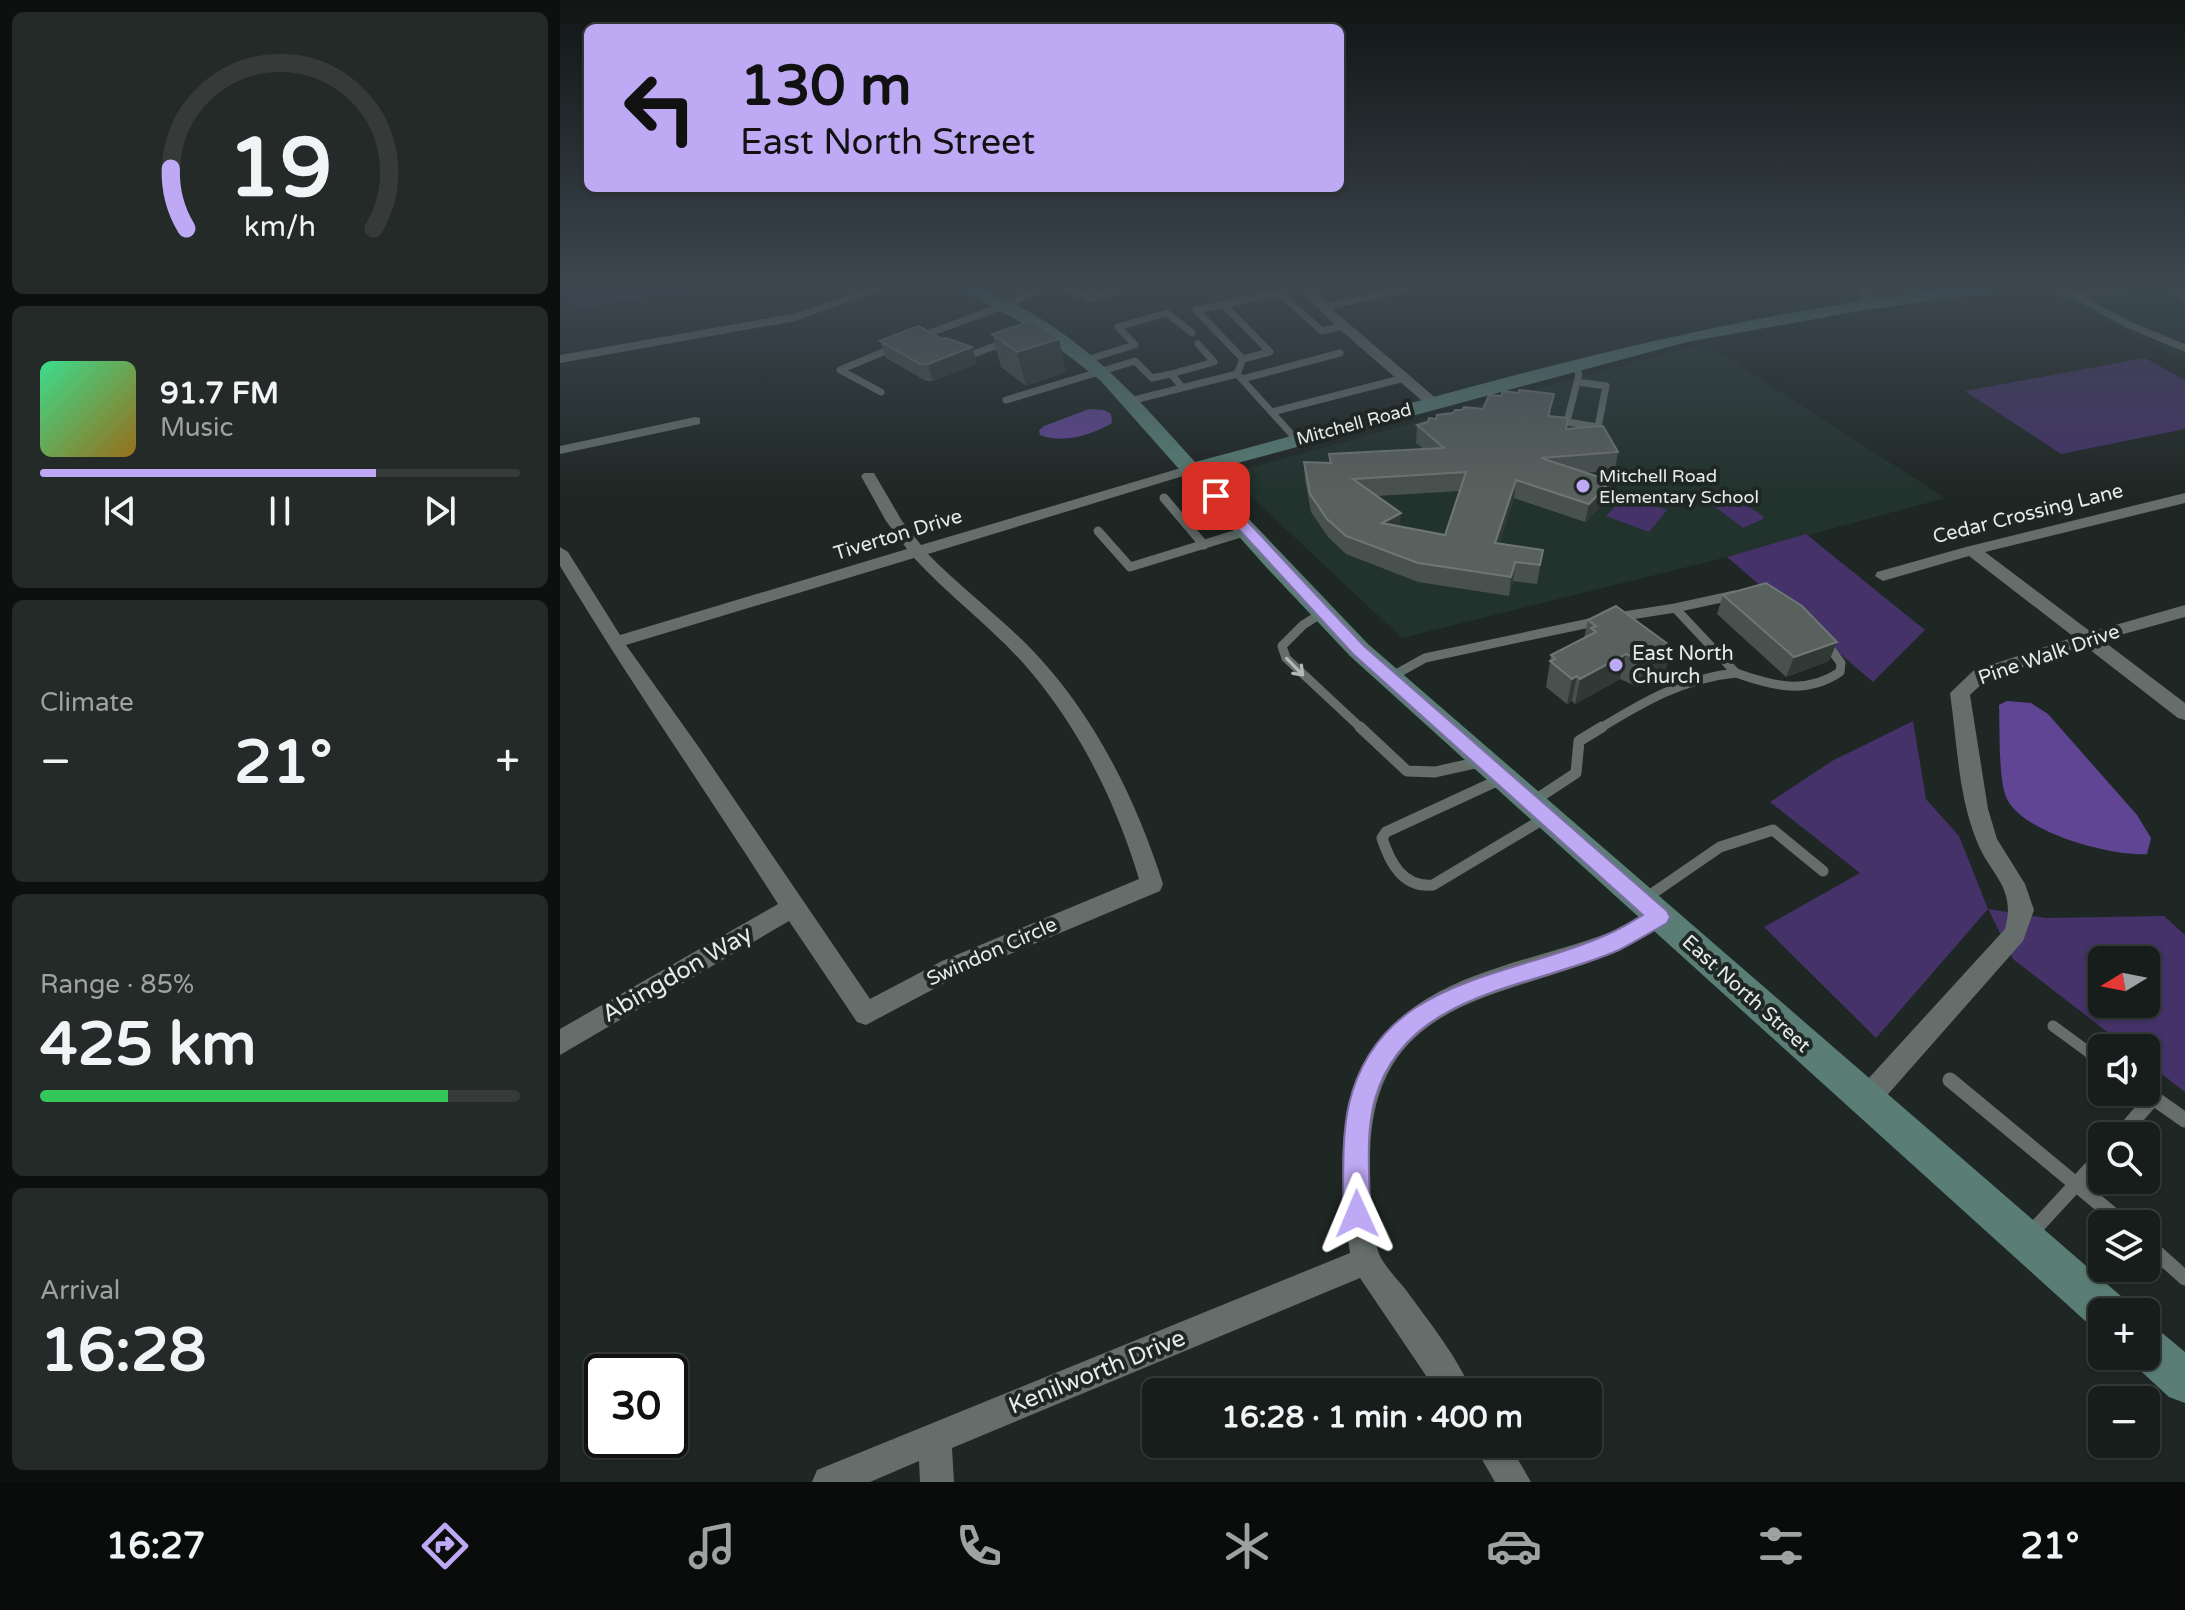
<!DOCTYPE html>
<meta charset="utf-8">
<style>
:root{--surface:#171d1b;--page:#242a28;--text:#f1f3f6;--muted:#9ea2a3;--line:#363b3a;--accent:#bea9f5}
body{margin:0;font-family:"Varela Round",sans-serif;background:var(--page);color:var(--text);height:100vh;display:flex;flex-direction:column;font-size:30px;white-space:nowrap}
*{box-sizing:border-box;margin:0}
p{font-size:26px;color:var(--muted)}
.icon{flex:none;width:44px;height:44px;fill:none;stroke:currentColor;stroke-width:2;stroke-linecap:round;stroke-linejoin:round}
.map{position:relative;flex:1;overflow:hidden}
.drawer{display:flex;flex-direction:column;gap:12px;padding:12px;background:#0d100f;width:560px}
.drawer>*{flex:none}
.guide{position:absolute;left:24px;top:24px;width:760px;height:168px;border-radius:12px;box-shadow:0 2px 6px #0004,0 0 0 2px var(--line);background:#bea9f5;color:#111;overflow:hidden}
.needle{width:52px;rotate:260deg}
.tools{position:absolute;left:1528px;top:946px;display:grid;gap:16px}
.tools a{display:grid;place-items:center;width:72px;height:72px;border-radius:12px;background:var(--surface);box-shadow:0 2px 6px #0004,0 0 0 2px var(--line);font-size:40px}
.speed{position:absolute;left:24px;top:1354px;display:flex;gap:16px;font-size:40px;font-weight:700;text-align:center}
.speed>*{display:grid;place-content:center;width:104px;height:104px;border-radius:50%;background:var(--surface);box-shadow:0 2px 6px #0004,0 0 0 2px var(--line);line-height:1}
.speed .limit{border:4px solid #111;border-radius:12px;background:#fff;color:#111}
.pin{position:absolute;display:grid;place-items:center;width:68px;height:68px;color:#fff;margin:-34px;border-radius:16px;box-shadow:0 4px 12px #0006}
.me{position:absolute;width:88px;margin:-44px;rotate:359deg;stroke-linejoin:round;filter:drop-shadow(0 0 6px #0008)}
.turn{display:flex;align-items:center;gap:28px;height:168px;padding:0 24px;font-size:36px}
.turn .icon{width:104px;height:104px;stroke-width:2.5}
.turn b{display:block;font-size:56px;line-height:68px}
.big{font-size:60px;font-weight:800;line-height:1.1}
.drawer .widget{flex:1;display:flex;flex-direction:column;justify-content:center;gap:12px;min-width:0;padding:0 28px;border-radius:12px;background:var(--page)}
.drawer .dial{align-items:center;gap:0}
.dial svg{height:208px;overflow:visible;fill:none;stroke:var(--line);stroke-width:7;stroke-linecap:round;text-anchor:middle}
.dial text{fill:var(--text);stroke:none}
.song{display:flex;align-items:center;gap:24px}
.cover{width:96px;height:96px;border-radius:12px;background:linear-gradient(135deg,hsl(150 70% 55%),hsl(40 70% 35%))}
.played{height:8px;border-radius:4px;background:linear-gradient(90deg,var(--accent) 70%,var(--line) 70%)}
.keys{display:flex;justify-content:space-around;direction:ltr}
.heat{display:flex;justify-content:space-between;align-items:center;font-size:44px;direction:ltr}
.charge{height:12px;border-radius:6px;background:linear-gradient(90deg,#34c759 85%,var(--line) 0)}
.trip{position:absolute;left:582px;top:1378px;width:460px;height:80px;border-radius:12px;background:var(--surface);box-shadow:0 2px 6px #0004,0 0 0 2px var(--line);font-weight:800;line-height:80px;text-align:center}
.tabs{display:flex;height:128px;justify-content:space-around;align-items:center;background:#090c0b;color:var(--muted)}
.tabs .icon{width:56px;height:56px}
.tabs .on{color:var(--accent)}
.tabs b{font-size:36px;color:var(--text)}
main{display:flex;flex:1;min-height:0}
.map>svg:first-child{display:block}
.built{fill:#22322d}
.green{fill:#443268;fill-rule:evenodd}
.water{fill:#604595}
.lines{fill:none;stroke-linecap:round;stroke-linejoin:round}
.lane-far3{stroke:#656e6b;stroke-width:7}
.lane-far2{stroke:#656e6b;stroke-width:9}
.lane-far1{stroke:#656e6b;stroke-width:11}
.lane{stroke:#656e6b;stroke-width:15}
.street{fill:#656e6b;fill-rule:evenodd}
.secondary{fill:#5a7e75;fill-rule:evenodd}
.wall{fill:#48514e;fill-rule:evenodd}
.shaded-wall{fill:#303936}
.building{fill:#59615e;stroke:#6f7774;stroke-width:2;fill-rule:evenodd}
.oneway{stroke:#b2b9b7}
.route{fill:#bea9f5;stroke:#7c6e9f;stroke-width:2}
.poi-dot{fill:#bea9f5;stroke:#1f2724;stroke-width:3}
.labels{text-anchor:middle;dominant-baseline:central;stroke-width:8;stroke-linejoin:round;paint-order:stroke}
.far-street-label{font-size:18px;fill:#e5ebe9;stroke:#1f2724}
.far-poi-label{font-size:18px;fill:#e5ebe9;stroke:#1f2724;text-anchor:start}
.street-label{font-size:20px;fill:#e5ebe9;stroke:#1f2724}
.poi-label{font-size:20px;fill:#e5ebe9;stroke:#1f2724;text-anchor:start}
.near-street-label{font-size:24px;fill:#e5ebe9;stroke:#1f2724}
</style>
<main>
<section class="drawer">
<div class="widget dial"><svg viewBox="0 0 100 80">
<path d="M14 69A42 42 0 1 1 86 69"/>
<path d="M14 69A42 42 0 0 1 8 46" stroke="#bea9f5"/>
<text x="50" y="56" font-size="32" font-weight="700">19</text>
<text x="50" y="72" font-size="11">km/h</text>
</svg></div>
<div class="widget">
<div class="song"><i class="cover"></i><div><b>91.7 FM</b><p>Music</p></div></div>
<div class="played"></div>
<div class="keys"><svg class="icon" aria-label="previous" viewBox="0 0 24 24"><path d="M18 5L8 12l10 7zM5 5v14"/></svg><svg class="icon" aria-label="pause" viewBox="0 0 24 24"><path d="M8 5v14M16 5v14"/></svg><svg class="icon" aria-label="next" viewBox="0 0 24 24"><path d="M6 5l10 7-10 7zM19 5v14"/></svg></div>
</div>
<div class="widget"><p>Climate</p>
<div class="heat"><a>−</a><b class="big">21°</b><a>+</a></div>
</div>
<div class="widget"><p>Range · 85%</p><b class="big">425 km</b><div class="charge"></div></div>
<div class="widget"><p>Arrival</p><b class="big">16:28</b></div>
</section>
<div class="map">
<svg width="1625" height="1482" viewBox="0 0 1625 1482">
<rect width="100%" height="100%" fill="#1f2724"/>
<path class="built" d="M1512 288H1625V361L1487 291Z
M1145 343 1385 498 1167 557 842 638 667 474Z"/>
<path class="green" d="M0 288H140L18 308Z
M1585 358 1625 380V429L1501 454 1405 391Z
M1065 496 1107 510 1089 532 1046 516Z
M1178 500 1203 516V519L1183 528 1154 506 1161 501Z
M1246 534 1365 630 1313 682 1167 557Z
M1353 721 1366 799 1399 836 1428 909 1486 918 1604 916 1625 935V1092L1586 1062V1048H1568L1453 959 1428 909 1316 1038 1204 927 1300 873 1210 802 1272 761ZM1542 960H1586V1004H1542Z"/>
<path class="water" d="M529 409 544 410 551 414 552 423C532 435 502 444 480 435L479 430 484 426Z
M1447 701 1471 703 1488 714 1577 815 1591 838 1587 854C1553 857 1463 833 1447 799 1438 781 1440 727 1439 705Z"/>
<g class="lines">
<path class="lane-far3" d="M1501 288 1567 324 1625 348
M1611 288 1625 297
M1513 295 1563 288
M663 304 710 352 683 359
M374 339 367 334 446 305
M403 353 408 356 448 341
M529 359 575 345 558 327 607 313 632 333
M1015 367 1019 374 1017 382
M611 374 654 362 638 344
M677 374 683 359 636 310 719 293 762 331 783 326
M682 379 780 353
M1017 382 1046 386 1038 427 1007 422Z
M321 392 280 370 335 347
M446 400 575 361 592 378 611 374 622 387
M570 401 677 374 736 439
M712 412 844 378"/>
<path class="lane-far2" d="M604 498 644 545
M538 531 570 567 687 531
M1115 608 1175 595
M762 613 743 625 722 646 726 658 802 729
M1176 673C1213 686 1246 695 1280 672L1281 663 1266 643
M829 678 865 658 1039 621
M1039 729C1083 702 1124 678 1176 673L1115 608 1058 617"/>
<path class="lane-far1" d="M800 727 847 771 875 772 920 762
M941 779 826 832 822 838C830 863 843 888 873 885L985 818
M972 802 1016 773 1019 741 1042 727
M1083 900 1160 847 1213 830 1263 871
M1493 1026 1534 1056"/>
<path class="lane" d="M1532 1054 1542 1061
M1390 1080 1564 1224
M1585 1092 1625 1120
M1560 1136 1593 1098
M1472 1232 1542 1156
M1586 1243 1625 1278"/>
<path class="street" d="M312 288H328L235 321 0 363V355L233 314Z
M473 288H487L450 308 440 305Z
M497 288H512L532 295 553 288H568L532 303Z
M738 288H750L766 303 836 288H855L854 290 772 309 878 400V406H868L777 327Z
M1302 288H1314L1311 305 1305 309 1299 305Z
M135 417 140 418V424L0 454V446Z
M631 465 638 469 636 472 368 554C402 589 442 618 476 654 536 718 577 802 603 884L600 891 400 975 306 1025 297 1022 229 921 0 1055V1029L218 904C146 791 69 681 0 566V547L8 552 60 635 347 549 326 521 301 476 304 473H314L342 521 361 545ZM354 558C389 596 430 626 464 664 518 725 556 802 579 879L382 961 310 999 138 746 66 645Z
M1625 493V503L1425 552 1531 632 1625 605V617L1542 640 1625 703V720L1618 718 1525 646 1427 679 1410 695 1428 809 1437 839 1465 884 1474 910 1463 941 1315 1109 1306 1113 1297 1109 1293 1100 1297 1091 1445 929C1457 886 1429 875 1416 839 1398 794 1397 741 1390 693L1413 671 1514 637 1409 556 1323 581 1315 576 1317 572 1406 547Z
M1100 907 1108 910 1112 917 1108 924C1092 932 1076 942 1060 950 949 1000 814 993 810 1153 809 1179 810 1233 820 1256 826 1268 838 1280 846 1290 869 1322 897 1356 912 1392H877L800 1278 392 1448 394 1482H360L359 1461 310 1482H252L257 1470 790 1253C776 1155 772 1056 868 998 920 967 984 956 1040 936 1061 929 1079 915 1100 907Z
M913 1444H949L971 1482H935Z"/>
<path class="secondary" d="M399 288C422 286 441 297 462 308 533 346 582 403 635 462 831 410 1026 350 1225 314 1295 302 1365 288 1436 288L1428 293 1305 310 1127 342 644 472 808 644 1562 1297 1568 1312H1542V1331L1532 1327 790 656 706 567 540 380 475 330Z
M1586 1325 1601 1332 1625 1352V1403L1609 1397 1571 1362 1568 1356H1586Z"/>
</g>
<path class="wall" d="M432 334 506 372 466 386 441 367Z
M320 341 417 364 373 381H366L326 358Z
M923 409 991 412 990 416 1006 429 1058 452 1055 470 1024 473 1051 481 1047 500 1025 522 954 498 939 544 983 550 977 584 953 581 949 596 858 582 786 554 768 537 751 512 745 480 744 462H769V454L864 449 856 443 857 425 876 419ZM900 491 885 535 841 527 817 496Z
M1163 595 1277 642 1269 661 1226 677 1157 614Z
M1028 620 1112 647 1105 672 1078 687 1060 679 1015 704 1012 701 1007 704 986 687 991 655 1024 638Z"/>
<path class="shaded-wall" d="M499 339 506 372 466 386 457 352Z
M412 347 417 364 373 381 368 364Z
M956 480 954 498 933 562 935 543Z
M1051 481 1047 500 1025 522 1029 504Z
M841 513 840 531 822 523Z
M955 562 953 581 949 596 951 577Z
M1277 642 1269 661 1226 677 1234 657Z
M1112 647 1105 672 1078 687 1084 662Z
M1066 654 1060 679 1015 704 1020 679Z
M1017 676 1012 701 1007 704 1012 679Z"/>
<path class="building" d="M472 321 499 339 457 352 432 334Z
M358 326 382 339 386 338 412 347 368 364H360L320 341Z
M959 390 994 394 988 416 1008 418 1006 429 1043 426 1058 452 981 458 1051 481 1029 504 956 480 935 543 983 550 980 565 955 562 951 577 858 563 786 536 767 519 750 494 744 462 771 463 769 454 884 448 857 425 868 422 869 418 876 419 877 415 893 413 895 410H902L904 407 923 409 929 395 941 396 943 391 959 393ZM906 472 885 535 822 523 841 513 793 479Z
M1206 583 1242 606 1277 642 1234 657 1163 595Z
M1056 606 1112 647 1084 662 1066 654 1020 679 1017 676 1012 679 990 661 995 659 991 655 1036 632 1031 628 1036 626 1028 620Z"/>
<defs><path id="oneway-shaft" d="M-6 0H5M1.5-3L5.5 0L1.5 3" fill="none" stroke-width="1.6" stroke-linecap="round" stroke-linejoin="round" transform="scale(2)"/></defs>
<use class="oneway" href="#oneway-shaft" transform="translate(735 667) rotate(46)"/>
<linearGradient id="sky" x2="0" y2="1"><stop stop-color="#111514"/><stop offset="0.58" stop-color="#3c4750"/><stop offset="1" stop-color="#3c4750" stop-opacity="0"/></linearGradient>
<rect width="1625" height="495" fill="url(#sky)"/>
<path class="route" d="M656 492 661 493 804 646 1107 911 1110 917 1107 923C1091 932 1075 942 1059 950 973 988 846 991 815 1099 805 1135 810 1177 810 1214L806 1223 797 1227 787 1223 783 1214C784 1178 781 1140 789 1104 819 977 948 979 1046 935 1059 930 1071 922 1083 915L793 654 651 499V493Z"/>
<g class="poi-dot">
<circle cx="1023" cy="486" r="8"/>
<circle cx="1056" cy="665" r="8"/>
</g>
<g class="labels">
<g class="far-street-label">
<text transform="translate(794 424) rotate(-15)">Mitchell Road</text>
</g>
<g class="far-poi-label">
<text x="1039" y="476">Mitchell Road<tspan x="1039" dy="21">Elementary School</tspan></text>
</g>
<g class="street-label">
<text transform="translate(1468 514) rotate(-14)">Cedar Crossing Lane</text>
<text transform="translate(338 535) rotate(-17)">Tiverton Drive</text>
<text transform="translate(1489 655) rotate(-19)">Pine Walk Drive</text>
<text transform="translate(432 952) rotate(-24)">Swindon Circle</text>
<text transform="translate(1186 994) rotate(42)">East North Street</text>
</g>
<g class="poi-label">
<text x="1072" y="654">East North<tspan x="1072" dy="23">Church</tspan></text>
</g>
<g class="near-street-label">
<text transform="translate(117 974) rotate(-30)">Abingdon Way</text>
<text transform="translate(537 1372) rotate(-22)">Kenilworth Drive</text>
</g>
</g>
</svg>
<div class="tools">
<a><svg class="needle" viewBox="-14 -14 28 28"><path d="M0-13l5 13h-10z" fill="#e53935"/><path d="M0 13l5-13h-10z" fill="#9ea2a3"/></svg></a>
<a><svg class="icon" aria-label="sound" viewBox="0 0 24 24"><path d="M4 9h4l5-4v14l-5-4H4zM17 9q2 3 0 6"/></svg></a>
<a><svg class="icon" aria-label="search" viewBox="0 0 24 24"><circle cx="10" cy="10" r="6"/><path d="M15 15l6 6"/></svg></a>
<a><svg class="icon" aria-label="layers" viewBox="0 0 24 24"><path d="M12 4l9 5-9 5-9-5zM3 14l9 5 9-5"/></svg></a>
<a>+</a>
<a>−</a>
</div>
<div class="speed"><div class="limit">30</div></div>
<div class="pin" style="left:656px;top:496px;background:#d93025"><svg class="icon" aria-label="arrive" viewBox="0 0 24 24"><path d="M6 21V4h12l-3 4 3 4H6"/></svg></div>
<svg class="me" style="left:797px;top:1214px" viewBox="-20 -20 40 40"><path d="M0-17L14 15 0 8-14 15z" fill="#bea9f5" stroke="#fff" stroke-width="4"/></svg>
<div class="trip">16:28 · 1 min · 400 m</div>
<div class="guide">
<div class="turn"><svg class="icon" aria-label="left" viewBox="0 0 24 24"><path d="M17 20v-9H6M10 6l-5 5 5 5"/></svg><div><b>130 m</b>East North Street</div></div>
</div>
</div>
</main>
<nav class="tabs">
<b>16:27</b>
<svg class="icon on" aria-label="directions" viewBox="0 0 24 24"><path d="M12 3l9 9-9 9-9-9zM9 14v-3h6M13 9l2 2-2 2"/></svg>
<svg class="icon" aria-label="music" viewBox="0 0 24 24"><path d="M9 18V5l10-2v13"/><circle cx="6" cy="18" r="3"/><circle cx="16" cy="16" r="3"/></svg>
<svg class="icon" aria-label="phone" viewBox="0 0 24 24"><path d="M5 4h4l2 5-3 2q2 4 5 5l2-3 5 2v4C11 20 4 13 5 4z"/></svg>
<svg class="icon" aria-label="climate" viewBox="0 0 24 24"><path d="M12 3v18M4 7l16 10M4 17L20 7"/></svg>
<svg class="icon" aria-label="car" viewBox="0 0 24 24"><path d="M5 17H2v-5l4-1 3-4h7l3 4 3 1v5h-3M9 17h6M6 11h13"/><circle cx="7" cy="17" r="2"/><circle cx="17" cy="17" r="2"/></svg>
<svg class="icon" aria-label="filters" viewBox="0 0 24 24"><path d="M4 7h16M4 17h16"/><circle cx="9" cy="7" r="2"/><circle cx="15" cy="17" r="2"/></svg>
<b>21°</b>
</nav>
